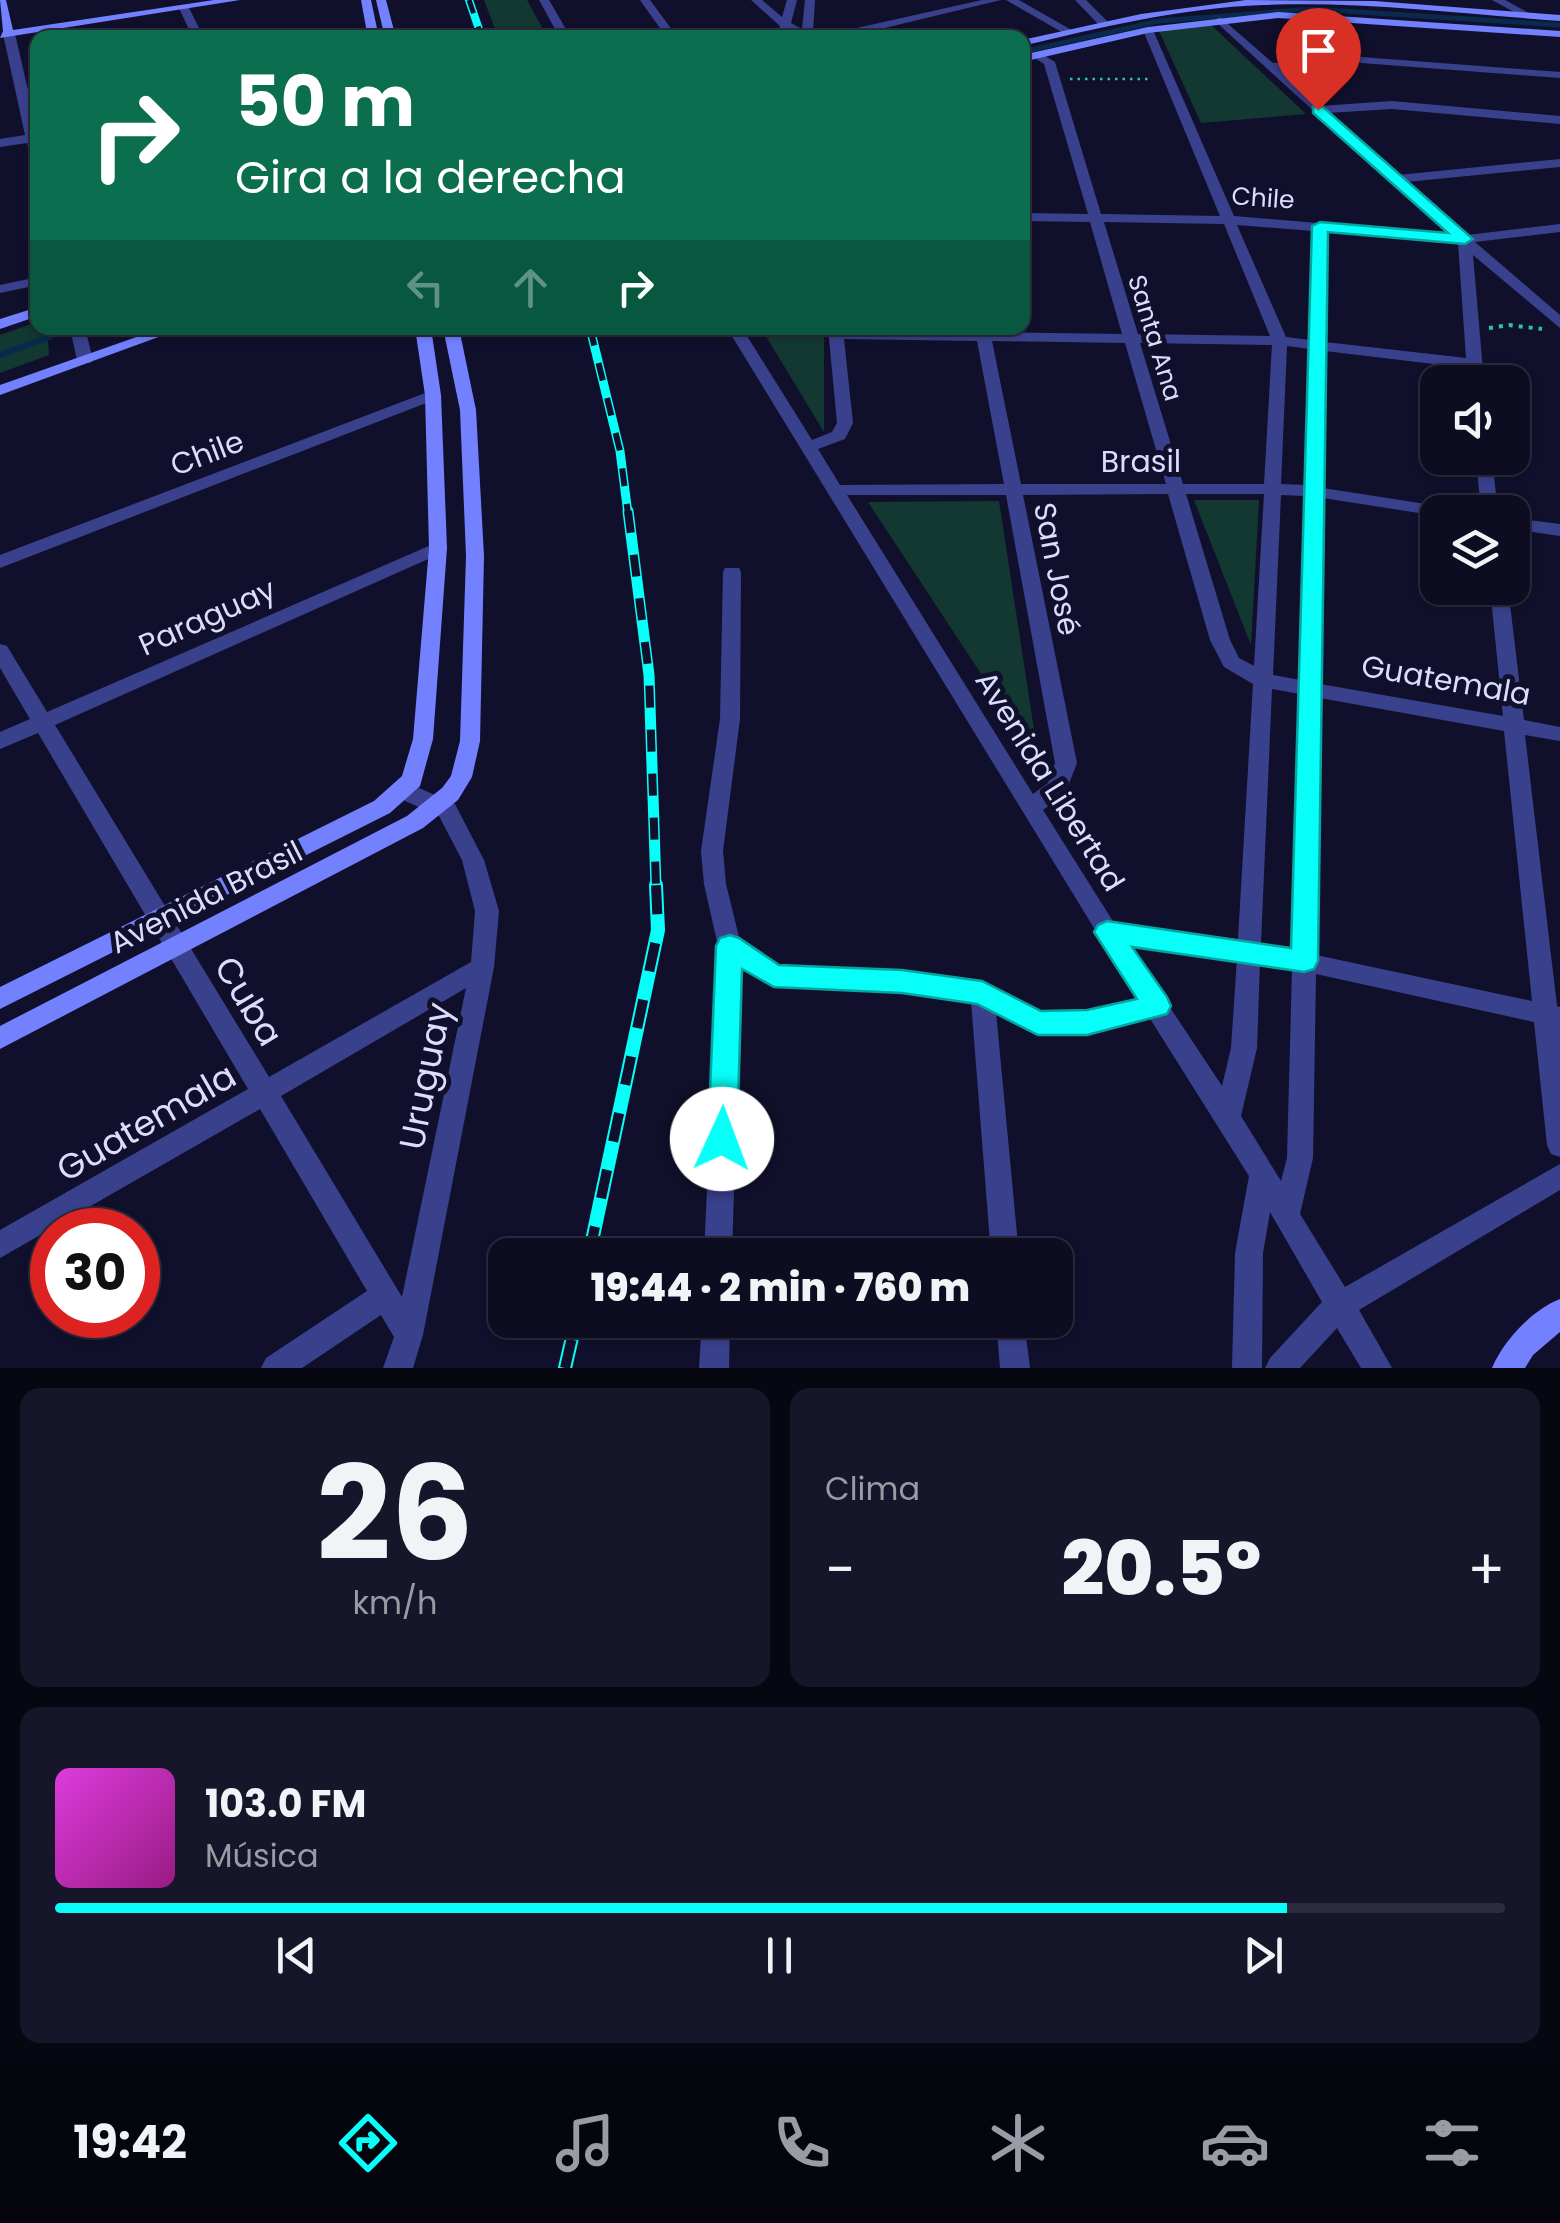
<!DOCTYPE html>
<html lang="es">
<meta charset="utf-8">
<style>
:root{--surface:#0d0c21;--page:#16152a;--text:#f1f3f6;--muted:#9a9ba5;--line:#2d2c3f;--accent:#08fff9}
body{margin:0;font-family:Poppins,sans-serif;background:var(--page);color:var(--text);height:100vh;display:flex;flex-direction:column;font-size:38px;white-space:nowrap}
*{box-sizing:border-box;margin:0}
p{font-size:32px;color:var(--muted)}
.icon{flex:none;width:55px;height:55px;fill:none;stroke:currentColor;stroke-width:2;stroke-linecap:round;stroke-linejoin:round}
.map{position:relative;height:1368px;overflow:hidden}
.details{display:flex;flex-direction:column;gap:20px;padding:20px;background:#070712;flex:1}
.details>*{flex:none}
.banner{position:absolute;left:30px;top:30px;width:1000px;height:305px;border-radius:20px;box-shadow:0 2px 8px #0004,0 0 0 2px var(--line);background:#0b6e4f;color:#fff;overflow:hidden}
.buttons{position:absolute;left:1420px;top:365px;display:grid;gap:20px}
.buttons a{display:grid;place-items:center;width:110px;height:110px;border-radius:20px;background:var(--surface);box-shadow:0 2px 8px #0004,0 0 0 2px var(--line);font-size:50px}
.speed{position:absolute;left:30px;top:1208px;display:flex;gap:20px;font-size:50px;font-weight:700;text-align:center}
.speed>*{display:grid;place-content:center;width:130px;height:130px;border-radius:50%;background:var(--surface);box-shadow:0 2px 8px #0004,0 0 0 2px var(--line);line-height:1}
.speed .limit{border:15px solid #d22;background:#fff;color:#111}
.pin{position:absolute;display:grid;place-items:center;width:85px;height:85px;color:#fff;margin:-102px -42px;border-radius:50% 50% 50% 0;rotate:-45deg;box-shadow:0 0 10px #0007}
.pin .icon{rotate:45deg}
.me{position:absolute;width:110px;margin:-55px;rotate:2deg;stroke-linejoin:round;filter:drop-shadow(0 0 8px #0008)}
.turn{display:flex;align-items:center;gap:35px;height:210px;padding:0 40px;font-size:45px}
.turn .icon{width:130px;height:130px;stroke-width:2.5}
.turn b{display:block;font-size:70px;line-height:85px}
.lanes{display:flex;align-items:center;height:95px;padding:0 40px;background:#0003;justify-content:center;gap:50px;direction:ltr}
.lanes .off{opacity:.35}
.big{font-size:75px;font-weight:800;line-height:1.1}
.details .card{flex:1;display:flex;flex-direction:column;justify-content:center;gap:15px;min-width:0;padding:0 35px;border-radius:20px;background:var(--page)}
.details .dial{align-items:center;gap:0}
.dial b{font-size:130px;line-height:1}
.song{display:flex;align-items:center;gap:30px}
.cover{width:120px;height:120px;border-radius:15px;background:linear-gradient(135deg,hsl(300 70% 55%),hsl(310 70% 35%))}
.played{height:10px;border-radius:5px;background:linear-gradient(90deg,var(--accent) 85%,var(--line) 85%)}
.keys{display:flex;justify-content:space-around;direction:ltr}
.heat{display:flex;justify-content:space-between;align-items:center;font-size:55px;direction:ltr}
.details .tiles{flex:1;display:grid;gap:20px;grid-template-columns:1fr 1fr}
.card:last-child{grid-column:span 2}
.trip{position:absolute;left:488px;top:1238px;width:585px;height:100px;border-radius:20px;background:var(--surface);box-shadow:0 2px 8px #0004,0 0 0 2px var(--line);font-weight:800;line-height:100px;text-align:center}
.menu{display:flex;height:160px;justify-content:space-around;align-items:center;background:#05050d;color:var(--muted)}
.menu .icon{width:70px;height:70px}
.menu .current{color:var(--accent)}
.menu b{font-size:45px;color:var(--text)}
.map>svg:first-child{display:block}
.green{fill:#133731}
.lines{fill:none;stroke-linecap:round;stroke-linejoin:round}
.stream-far1{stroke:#092a4d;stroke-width:5}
.stream{stroke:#092a4d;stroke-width:6}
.path-far1{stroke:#2bc3a7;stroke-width:2.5;stroke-dasharray:2.5 5;stroke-linecap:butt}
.path{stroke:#2bc3a7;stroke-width:4;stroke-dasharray:4 6;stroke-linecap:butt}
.street{fill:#39418d;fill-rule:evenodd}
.secondary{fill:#7381ff;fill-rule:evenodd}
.rail-far3-casing{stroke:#08fff9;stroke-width:8}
.rail-far2-casing{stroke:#08fff9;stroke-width:9}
.rail-far1-casing{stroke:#08fff9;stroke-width:11}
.rail-casing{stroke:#08fff9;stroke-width:14}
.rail-far3{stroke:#11102c;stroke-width:5;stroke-dasharray:14;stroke-linecap:butt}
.rail-far2{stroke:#11102c;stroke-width:6;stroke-dasharray:18;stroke-linecap:butt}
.rail-far1{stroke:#11102c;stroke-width:8;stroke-dasharray:22;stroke-linecap:butt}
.rail{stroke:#11102c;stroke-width:10;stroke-dasharray:29;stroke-linecap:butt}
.route{fill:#08fff9;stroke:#05a6a2;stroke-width:2.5}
.labels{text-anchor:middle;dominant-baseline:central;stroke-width:10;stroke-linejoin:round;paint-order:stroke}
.far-street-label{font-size:25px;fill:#dcdcff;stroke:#11102c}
.street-label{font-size:30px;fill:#dcdcff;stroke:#11102c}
.near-street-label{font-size:35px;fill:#dcdcff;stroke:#11102c}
</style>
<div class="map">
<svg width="1560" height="1368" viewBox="0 0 1560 1368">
<rect width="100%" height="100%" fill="#11102c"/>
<path class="green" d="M484 0H527L547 37H498Z
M1210 24 1306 114 1201 123 1159 31Z
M37 322 38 328H47L49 355 0 373V335Z
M761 328H824V432Z
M1194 500H1259L1251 645Z
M999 501 1039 762 868 502Z"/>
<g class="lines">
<path class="stream-far1" d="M1022 52 1159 21 1313 9 1560 25"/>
<path class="stream" d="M0 355 50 337"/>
<path class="path-far1" d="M1070 79H1149"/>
<path class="path" d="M1489 328 1509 325 1542 329"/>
<path class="street" d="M539 0H549L571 38H560Z
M640 0H650L678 38H667Z
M751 0H762L782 17 787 0H797L791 23 802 29 805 0H815L813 32 830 34 982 0H1001L843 38H801L789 31 787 38H777L780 26Z
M1006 0H1019L1075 32 1065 34Z
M1075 0H1086L1107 21V25H1099Z
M1492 0H1505L1534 16 1525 18Z
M184 5 189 8 204 38H193L179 8Z
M1220 17 1273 63 1348 56 1560 72V78L1348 62 1280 69 1320 106 1392 101 1560 116V124L1392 109 1327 113 1398 175 1560 159V167L1406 182 1467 235 1560 224V232L1475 242 1560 315V328L1473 255 1484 382H1468L1467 368 1325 351 1323 488 1445 507 1454 512H1438V516L1323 498 1320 684 1503 716 1490 588H1508L1524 720 1560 727V741L1525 735 1557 1006 1560 1007V1157L1551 1154 1547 1145 1534 1022 1316 974 1313 1158 1300 1214 1345 1287 1560 1164V1190L1359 1310 1392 1368H1361L1337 1328 1300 1368H1265L1270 1358 1322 1302 1270 1212 1263 1253 1262 1368H1232L1235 1253 1249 1176 1149 1017 1087 1034H1038L996 1012 1019 1255H991L971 1001 902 991 774 986 741 966 732 1255H704L718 946 704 884 701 851 720 719 723 572 725 568H739L741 572 740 719 723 851 726 884 740 941 778 966 902 971 982 983 1041 1012H1087L1138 1000 727 328H742L812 440 832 432 837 423 828 328 975 332V328H989L990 332 1122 334 1090 222 1022 221V213L1088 214 1044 64 1032 56 1042 54 1055 62 1101 214 1220 216 1143 30 1148 27 1153 30 1234 216 1449 234 1216 22 1215 20ZM1104 222 1224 224 1270 336 1138 334ZM1237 225 1313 231 1310 340 1286 337ZM1327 232 1458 243 1466 358 1325 342ZM844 339 977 341 1004 484 840 485 818 449 845 439 853 423ZM992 341 1125 343 1166 484H1021ZM1140 343 1272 345 1264 484H1183ZM1287 346 1310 349 1306 485 1281 484ZM1168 494 1210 640 1224 667 1253 684 1238 939 1114 923 1043 810 1065 794 1077 763 1023 495ZM1186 494H1264L1254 666 1239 658 1230 640ZM847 495H1006L1055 763 1048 783 1033 794ZM1281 495 1306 496 1300 680 1273 675ZM1272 689 1300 694 1293 949 1261 943ZM1320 698 1504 731 1532 1001 1316 955ZM1128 944 1237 958 1231 1048 1222 1086ZM1260 962 1292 969 1287 1158 1281 1181 1241 1116 1257 1048Z
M9 31 15 34 38 133V170L32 166 27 143 0 147V139L25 135 3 34Z
M38 277V285L0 293V285Z
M70 328H85L93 360 90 363H80L77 360Z
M433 390 439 392V398L0 568V555Z
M1476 458H1492L1498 512H1481Z
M1512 518 1560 524V536L1512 529Z
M438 542 444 544 447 548 444 552 55 725 269 1077 471 962 475 911 462 860 439 816 394 796 391 790 394 784H410L455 804 458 810 484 860 499 911 494 967 423 1335 413 1368H383L394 1337 381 1315 302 1368H261L266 1358 367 1291 260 1109 0 1258V1230L248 1089 38 733 0 749V732L30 719 0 668V644L7 646 47 712ZM466 988 402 1297 281 1096Z
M702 1320H730L729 1368H699Z
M996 1320H1024L1030 1368H1000Z"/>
<path class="secondary" d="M0 0H6L13 30 214 0H240L0 38 3 31Z
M361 0H371L379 38H368Z
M376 0H386L396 38H385Z
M1246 0 1374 1 1560 15V21C1462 14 1362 1 1263 5 1182 8 1101 27 1022 46V40L1141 14Z
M1278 12 1560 31V37L1278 18 1148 33 1022 62V55L1148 27Z
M38 307V316L0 329V319Z
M162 328H183L0 395V385Z
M415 328H431L441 395 447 548 433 739 420 786 390 813 0 1009V987L374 801 402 776 413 739 429 548 425 395Z
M443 328H459L476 410 484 556 480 741 472 777 458 800 423 828 0 1049V1026L407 816 442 788 451 776 460 741 466 556 460 410Z
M1560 1299V1332L1533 1355 1525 1368H1492C1504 1340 1532 1310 1560 1299Z"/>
<g class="rail-far3-casing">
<path id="rail-far3" d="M469 0 482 38"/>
</g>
<g class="rail-far2-casing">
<path id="rail-far2" d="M590 328 620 451 628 514"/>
</g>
<g class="rail-far1-casing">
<path id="rail-far1" d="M628 511 649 675 656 887"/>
</g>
<g class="rail-casing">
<path id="rail" d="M589 1255 658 930 656 885
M565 1368 576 1320"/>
</g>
<use href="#rail-far3" class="rail-far3"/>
<use href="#rail-far2" class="rail-far2"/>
<use href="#rail-far1" class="rail-far1"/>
<use href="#rail" class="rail"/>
</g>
<path class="route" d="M1313 107H1323L1473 239 1465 244 1328 232 1318 961 1314 969 1304 972 1132 947 1167 997 1171 1006 1167 1014 1087 1035H1038L977 1004 902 993 774 987 742 969 737 1139 733 1149 722 1153 712 1149 708 1139 716 946 720 938 730 935 739 938 779 965 902 970 982 981 1041 1011 1087 1010 1137 999 1094 932 1098 925 1107 921 1291 948 1312 226 1320 222 1448 233 1313 113Z"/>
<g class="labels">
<g class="far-street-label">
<text transform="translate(1263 198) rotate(4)">Chile</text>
<text transform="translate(1155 338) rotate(73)">Santa Ana</text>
</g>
<g class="street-label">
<text transform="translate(207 453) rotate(-21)">Chile</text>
<text x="1141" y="461">Brasil</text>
<text transform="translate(1057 569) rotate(79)">San José</text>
<text transform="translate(207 617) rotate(-24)">Paraguay</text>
<text transform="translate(1446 680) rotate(10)">Guatemala</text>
<text transform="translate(1050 781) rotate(58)">Avenida Libertad</text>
<text transform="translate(206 897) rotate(-27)">Avenida Brasil</text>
</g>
<g class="near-street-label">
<text transform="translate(249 1001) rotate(59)">Cuba</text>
<text transform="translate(425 1076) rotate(-79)">Uruguay</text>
<text transform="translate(146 1122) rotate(-30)">Guatemala</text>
</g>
</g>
</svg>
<div class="buttons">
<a><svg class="icon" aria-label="sound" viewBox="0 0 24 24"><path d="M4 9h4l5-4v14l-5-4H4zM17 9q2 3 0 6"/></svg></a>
<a><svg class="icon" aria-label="layers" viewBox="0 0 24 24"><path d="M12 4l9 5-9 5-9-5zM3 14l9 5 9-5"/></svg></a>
</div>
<div class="speed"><div class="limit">30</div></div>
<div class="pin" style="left:1318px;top:110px;background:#d93025"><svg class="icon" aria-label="arrive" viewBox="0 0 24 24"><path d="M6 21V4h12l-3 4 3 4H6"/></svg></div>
<svg class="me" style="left:722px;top:1139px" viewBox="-20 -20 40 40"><circle r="19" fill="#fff"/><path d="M0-13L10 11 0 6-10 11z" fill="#08fff9"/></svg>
<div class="trip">19:44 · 2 min · 760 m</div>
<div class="banner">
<div class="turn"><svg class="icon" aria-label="right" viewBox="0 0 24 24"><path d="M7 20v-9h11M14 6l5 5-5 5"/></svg><div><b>50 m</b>Gira a la derecha</div></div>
<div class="lanes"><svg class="icon off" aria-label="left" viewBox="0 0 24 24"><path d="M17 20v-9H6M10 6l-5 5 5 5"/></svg><svg class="icon off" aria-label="ahead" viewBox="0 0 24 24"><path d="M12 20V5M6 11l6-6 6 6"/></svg><svg class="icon" aria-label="right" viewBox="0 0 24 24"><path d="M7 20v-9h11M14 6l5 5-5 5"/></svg></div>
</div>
</div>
<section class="details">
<div class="tiles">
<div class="card dial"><b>26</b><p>km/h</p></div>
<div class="card"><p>Clima</p>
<div class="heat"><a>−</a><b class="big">20.5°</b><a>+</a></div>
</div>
<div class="card">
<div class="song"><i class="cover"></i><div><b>103.0 FM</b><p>Música</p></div></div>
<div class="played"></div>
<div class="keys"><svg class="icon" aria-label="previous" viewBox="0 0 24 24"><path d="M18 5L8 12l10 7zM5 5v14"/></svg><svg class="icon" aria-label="pause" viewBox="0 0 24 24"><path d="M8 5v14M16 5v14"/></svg><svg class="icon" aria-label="next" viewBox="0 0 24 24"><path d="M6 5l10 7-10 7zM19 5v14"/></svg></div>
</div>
</div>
</section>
<nav class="menu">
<b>19:42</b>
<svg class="icon current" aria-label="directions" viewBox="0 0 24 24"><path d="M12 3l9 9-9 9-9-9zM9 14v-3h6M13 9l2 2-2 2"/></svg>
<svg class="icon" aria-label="music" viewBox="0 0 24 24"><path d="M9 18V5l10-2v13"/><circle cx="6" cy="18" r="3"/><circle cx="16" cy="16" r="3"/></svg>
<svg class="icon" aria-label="phone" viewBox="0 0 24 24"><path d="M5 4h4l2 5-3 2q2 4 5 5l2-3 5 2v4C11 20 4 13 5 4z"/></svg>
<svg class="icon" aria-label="climate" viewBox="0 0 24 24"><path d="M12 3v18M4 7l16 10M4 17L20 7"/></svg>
<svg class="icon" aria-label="car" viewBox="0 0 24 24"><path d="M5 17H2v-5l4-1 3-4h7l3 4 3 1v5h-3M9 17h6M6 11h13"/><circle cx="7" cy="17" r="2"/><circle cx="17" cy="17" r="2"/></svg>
<svg class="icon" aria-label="filters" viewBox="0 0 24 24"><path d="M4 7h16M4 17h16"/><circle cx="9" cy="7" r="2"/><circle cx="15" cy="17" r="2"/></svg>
</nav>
